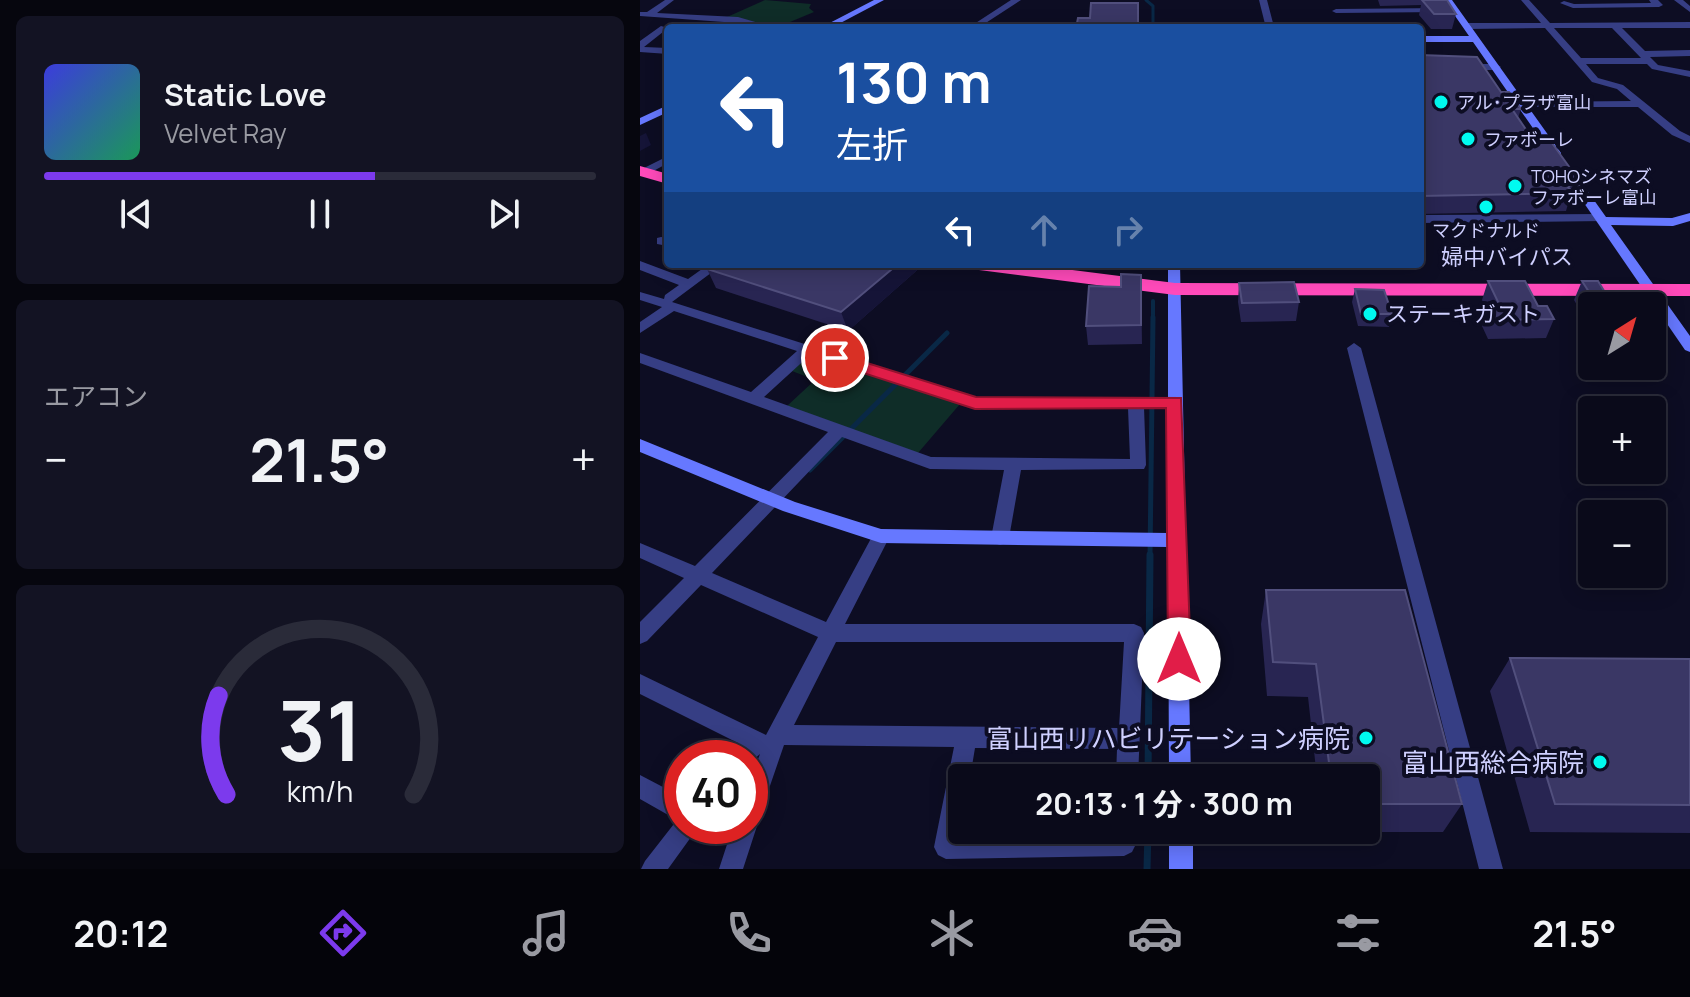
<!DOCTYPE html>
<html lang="ja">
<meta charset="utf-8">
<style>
:root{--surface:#0a0a1a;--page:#131323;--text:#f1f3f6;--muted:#999aa2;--line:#2a2b39;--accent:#7c3aed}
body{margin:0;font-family:Manrope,"Noto Sans JP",sans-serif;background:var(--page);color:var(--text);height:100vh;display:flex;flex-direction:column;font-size:30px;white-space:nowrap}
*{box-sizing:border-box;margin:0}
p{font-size:26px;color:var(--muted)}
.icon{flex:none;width:44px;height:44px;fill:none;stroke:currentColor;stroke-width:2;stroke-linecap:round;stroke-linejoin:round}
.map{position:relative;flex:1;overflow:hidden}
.drawer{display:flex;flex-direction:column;gap:16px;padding:16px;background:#06060e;width:640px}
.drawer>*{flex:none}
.banner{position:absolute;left:24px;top:24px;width:760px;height:244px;border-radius:8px;box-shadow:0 4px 20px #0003,0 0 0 2px var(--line);background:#1a4fa0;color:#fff;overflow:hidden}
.needle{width:52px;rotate:37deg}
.tools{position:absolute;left:938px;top:292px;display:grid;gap:16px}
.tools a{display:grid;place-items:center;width:88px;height:88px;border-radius:8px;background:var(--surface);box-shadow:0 4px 20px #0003,0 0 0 2px var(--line);font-size:40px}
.speed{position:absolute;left:24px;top:740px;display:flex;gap:16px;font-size:40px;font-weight:700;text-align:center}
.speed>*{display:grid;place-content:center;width:104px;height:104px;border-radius:50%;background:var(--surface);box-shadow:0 4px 20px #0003,0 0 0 2px var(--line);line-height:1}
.speed .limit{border:12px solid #d22;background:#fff;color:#111}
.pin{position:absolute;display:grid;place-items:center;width:68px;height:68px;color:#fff;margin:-34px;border:4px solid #fff;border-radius:50%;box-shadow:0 2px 8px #0007}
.me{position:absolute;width:88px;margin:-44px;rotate:0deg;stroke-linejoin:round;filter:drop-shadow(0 0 6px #0008)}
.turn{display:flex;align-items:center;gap:28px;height:168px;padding:0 40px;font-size:36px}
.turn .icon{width:104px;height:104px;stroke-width:2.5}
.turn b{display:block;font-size:56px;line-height:68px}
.lanes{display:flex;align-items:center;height:76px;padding:0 40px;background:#0003;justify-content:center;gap:40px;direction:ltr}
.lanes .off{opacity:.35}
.big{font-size:60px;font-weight:700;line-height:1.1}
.drawer .widget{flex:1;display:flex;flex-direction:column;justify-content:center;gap:12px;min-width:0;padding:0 28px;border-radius:12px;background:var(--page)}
.drawer .dial{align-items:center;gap:0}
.dial svg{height:208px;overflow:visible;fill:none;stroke:var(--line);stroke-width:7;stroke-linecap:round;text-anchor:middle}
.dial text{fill:var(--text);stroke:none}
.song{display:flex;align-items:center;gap:24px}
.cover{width:96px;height:96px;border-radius:12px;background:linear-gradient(135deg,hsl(240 70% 55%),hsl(150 70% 35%))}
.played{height:8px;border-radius:4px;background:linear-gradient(90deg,var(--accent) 60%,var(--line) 60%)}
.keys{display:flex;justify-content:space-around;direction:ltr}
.heat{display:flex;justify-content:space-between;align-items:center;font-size:44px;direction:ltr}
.trip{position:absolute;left:308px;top:764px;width:432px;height:80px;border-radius:8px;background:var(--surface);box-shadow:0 4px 20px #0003,0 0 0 2px var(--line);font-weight:700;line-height:80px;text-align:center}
.tab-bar{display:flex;height:128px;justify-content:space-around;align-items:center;background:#04040a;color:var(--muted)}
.tab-bar .icon{width:56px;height:56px}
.tab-bar .current{color:var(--accent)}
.tab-bar b{font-size:36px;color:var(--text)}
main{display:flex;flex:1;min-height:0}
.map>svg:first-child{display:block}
.green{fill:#0f2d28}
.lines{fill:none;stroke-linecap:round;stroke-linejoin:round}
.stream-far3{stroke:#092846;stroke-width:3}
.stream-far2{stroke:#092846;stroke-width:4}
.stream-far1{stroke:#092846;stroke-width:5}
.stream{stroke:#092846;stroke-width:7}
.street{fill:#363e84;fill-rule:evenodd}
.secondary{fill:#6678ff;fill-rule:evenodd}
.highway{fill:#ff4aba;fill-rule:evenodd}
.wall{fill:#282552}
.shaded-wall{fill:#151437}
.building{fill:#3a3765;stroke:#514f7d;stroke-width:2}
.route{fill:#e11d48;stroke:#92132f;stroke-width:2}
.poi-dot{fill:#00faf0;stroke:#0d0d23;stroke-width:3}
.labels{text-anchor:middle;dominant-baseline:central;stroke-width:8;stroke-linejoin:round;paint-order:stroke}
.far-poi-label{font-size:18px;fill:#cfd0ff;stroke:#0d0d23;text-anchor:start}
.street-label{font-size:22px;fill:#cfd0ff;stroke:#0d0d23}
.poi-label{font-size:22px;fill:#cfd0ff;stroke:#0d0d23;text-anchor:start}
.near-poi-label{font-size:26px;fill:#cfd0ff;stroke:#0d0d23;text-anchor:end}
</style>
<main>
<section class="drawer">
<div class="widget">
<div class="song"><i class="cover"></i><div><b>Static Love</b><p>Velvet Ray</p></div></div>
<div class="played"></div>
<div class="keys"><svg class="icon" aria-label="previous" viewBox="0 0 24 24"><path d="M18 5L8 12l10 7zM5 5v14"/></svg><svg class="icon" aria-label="pause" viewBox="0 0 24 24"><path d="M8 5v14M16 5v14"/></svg><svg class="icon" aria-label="next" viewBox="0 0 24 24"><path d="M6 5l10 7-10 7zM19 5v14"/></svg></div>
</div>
<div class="widget"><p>エアコン</p>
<div class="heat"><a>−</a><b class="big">21.5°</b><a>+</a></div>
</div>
<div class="widget dial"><svg viewBox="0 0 100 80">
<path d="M14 69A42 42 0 1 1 86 69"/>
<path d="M14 69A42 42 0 0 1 11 31" stroke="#7c3aed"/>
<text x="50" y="56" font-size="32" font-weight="700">31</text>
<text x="50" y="72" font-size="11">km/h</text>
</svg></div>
</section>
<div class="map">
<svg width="1050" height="869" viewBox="0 0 1050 869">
<rect width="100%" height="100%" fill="#0d0d23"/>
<path class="green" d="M125 0 171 4 169 8 174 12 138 27 87 17Z
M176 357 320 404 278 453 147 406 175 380 152 371 164 360Z"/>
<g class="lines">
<path class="stream-far3" d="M506 0 513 6V28"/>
<path class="stream-far2" d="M513 319V301"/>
<path class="stream-far1" d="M170 470 307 333
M510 557 513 317"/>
<path class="stream" d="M508 778 510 555
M507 869 508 830"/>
<path class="street" d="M25 0H34L17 13 98 17 136 28H121L98 23 0 16V12H7Z
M371 0H381L338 28H328Z
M619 0H627L633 23 701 22 705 25 701 28H626Z
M881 0H889L910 23 1050 22V28H982L1005 51 1050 50V56L1010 57 1018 65 1050 71V77L1012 69 1007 64H946L958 78 983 85 1040 131 1050 136V143L1032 135 998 107H879L878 105 883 102 991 101 977 89 952 82 905 28 827 29 823 26 827 23H901ZM914 28H972L1001 58H941Z
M1009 0H1018L1023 5 1019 7 933 8 920 3 924 1 934 4 1011 3Z
M1034 0H1043L1050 6V12Z
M805 8 802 12 696 13 692 11 696 9Z
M21 26 28 28 4 47 28 48V54L0 52V41Z
M780 64H856L861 67 856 70H780Z
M28 156V163L8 174H0V170Z
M961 214 967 218 965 221 780 223V215Z
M21 237 28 238V246L17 244V238Z
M0 261 48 279 69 264H83L32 302 335 398H539L542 402 539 406 504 407 506 465 504 469 381 470 369 538 366 543 360 545 354 543 351 538 364 470 290 469 202 437 72 573 186 622 235 531 241 529 247 531 250 536 205 624H494L501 627 504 633 498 778H476L477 749 335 748 330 778H322L320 835 496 830V844L492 852 484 856 306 859 298 855 294 847 314 747 144 745 121 812 115 822 117 826 103 869H79L93 826H110V780L120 754 110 763V758H89L98 743 0 694V674L126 735 178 637 61 585 7 641 0 644V622L44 578 0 558V543L55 566 188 432 0 363V353L111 392 157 351 34 311 0 333V322L22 307 0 300V292L24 299 25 295 39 285 0 270ZM170 355 335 408H488L490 459 291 457 124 397ZM196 642H484L479 728 154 725Z
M714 343 721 348 863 869H839L707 348Z
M0 775 42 797V826H59L28 869H1L5 861 37 820 0 799Z"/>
<path class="secondary" d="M234 0H244L191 28H180Z
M804 0H812L921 153V157H913L833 42H780V36H829Z
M28 105V112L0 125V118Z
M930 171 934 172 966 217 1032 218 1050 213V221L1033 226 971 225 1050 336V352L1045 350 924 174Z
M528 264H540L551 778H529L528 547 241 543 143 511 0 452V439L155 502 241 529 528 533Z
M529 830H553V869H529Z"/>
<path class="highway" d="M0 166 28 174V184L0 176Z
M329 264H385L535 283 1050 284V296L535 295 339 270Z"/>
</g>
<path class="wall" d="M738 0H807L816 14 812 29H791L779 15 781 5 740 6Z
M780 55 861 92 881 109 878 118 889 134 943 186 936 204H928L926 211 780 214Z
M283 265 208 331 76 288 67 269Z
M501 275 502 344 448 345 446 326 481 287Z
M848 281 898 306 914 319 906 338 848 339 842 326 847 311 842 300Z
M942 281 969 299 1002 306H952V330L934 300Z
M599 283 659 302 656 321 601 322 598 302Z
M715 289 752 314 749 327 718 326 712 302Z
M626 590 822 804 803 832H684L683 830H726V778H677L668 697 627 696 621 624Z
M870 658 1050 659V833L890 832 850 691Z"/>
<path class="shaded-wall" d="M6 133 11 145 0 151V136Z
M258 264 283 265 208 331 201 312Z"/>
<path class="building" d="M782 0H807L816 14H794Z
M451 3H498V28H436L438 18H450Z
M780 55 837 57 861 92H869L881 109H872L889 134 896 139H909L943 186H927L933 193 780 196Z
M74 264H258L201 312 67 269Z
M481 274 501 275V325L446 326 449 286 481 287Z
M848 281H885L898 306H907L914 319 855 320 848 307 860 306Z
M942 281H958L969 299 998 300 1002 306H958Z
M654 282 659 302 602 303 599 283Z
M715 289 744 290 752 314H721Z
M626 590H765L822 804H726V778H691L676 664 633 662Z
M870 658 1050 659V805L915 804Z"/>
<path class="route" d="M195 353 336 397 541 398 551 659 547 666 539 669 531 666 528 659 526 408 335 409 189 362 187 358Z"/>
<g class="poi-dot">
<circle cx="801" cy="102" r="8"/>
<circle cx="828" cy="139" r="8"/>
<circle cx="875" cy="186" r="8"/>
<circle cx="846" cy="207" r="8"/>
<circle cx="730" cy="314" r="8"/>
<circle cx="726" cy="738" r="8"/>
<circle cx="960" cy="762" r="8"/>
</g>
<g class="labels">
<g class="far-poi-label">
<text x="817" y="102">アル･プラザ富山</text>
<text x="844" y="139">ファボーレ</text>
<text x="891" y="176">TOHOシネマズ<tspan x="891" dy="21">ファボーレ富山</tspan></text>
<text x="846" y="230" text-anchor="middle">マクドナルド</text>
</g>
<g class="street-label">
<text x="867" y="257">婦中バイパス</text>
</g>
<g class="poi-label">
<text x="746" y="314">ステーキガスト</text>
</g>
<g class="near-poi-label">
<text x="710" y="738">富山西リハビリテーション病院</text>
<text x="944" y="762">富山西総合病院</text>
</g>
</g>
</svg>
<div class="tools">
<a><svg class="needle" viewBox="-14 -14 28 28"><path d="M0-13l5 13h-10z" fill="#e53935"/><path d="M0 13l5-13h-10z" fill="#999aa2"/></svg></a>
<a>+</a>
<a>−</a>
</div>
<div class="speed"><div class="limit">40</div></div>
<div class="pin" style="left:195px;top:358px;background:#d93025"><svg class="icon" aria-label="arrive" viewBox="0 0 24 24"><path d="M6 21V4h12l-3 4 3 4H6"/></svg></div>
<svg class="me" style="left:539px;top:659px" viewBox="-20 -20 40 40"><circle r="19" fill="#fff"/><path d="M0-13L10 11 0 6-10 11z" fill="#e11d48"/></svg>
<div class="trip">20:13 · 1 分 · 300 m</div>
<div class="banner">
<div class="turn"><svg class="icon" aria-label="left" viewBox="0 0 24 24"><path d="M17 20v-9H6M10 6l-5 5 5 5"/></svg><div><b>130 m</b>左折</div></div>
<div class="lanes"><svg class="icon" aria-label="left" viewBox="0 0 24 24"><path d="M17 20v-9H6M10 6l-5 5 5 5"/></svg><svg class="icon off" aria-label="ahead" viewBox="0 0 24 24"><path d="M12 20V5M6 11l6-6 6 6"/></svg><svg class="icon off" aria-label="right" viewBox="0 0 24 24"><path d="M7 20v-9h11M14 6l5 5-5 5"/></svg></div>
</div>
</div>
</main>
<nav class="tab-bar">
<b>20:12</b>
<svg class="icon current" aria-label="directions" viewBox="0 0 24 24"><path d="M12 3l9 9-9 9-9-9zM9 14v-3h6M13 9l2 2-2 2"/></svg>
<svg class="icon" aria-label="music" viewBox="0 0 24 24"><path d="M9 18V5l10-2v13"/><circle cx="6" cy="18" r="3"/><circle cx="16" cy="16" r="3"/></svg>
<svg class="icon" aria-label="phone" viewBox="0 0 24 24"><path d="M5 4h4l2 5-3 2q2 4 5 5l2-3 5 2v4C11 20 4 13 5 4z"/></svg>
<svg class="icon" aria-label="climate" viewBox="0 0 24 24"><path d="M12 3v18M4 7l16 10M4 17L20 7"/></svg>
<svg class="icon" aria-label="car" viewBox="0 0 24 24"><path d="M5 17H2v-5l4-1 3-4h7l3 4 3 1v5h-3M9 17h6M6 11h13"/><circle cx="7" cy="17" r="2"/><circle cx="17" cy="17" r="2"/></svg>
<svg class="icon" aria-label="filters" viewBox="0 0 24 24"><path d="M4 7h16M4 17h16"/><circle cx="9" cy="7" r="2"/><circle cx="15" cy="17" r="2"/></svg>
<b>21.5°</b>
</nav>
